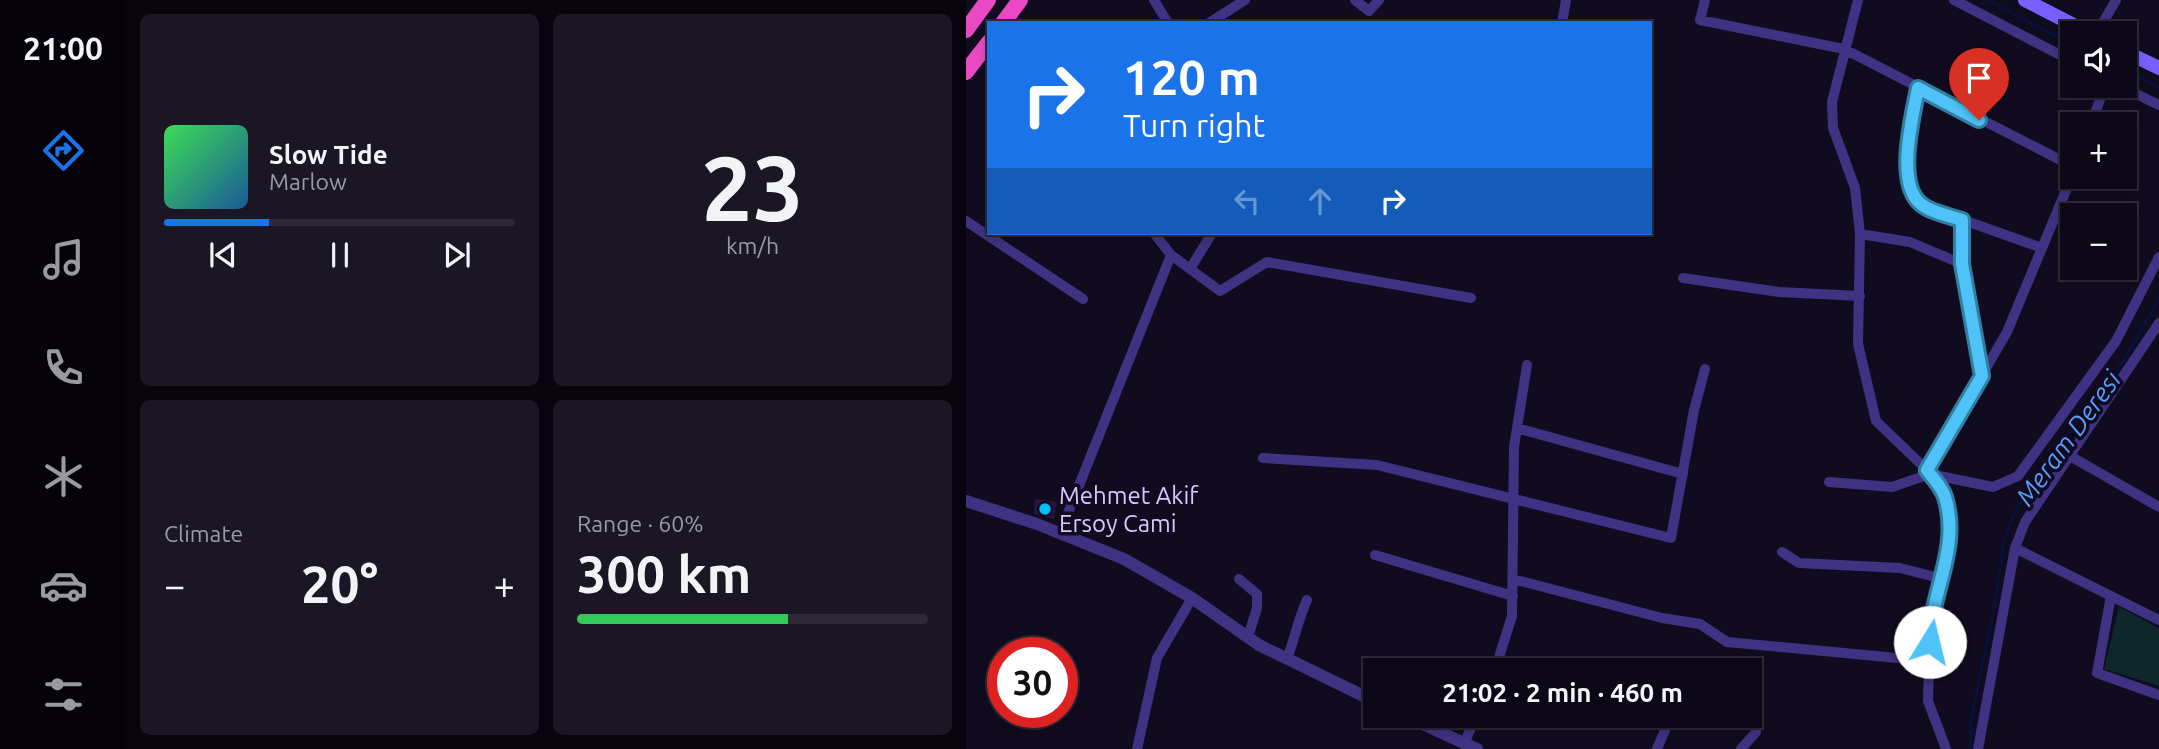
<!DOCTYPE html>
<meta charset="utf-8">
<style>
:root{--surface:#0d0817;--page:#1b1624;--text:#f1f3f6;--muted:#9a9aa1;--line:#2d2936;--accent:#1a73e8}
body{margin:0;font-family:Ubuntu,sans-serif;background:var(--page);color:var(--text);height:100vh;display:flex;flex-direction:column;font-size:26px;white-space:nowrap}
*{box-sizing:border-box;margin:0}
p{font-size:23px;color:var(--muted)}
.icon{flex:none;width:38px;height:38px;fill:none;stroke:currentColor;stroke-width:2;stroke-linecap:round;stroke-linejoin:round}
.map{position:relative;flex:1;overflow:hidden}
.panel{display:flex;flex-direction:column;gap:14px;padding:14px;background:#07040d;width:840px}
.panel>*{flex:none}
.top-card{position:absolute;left:21px;top:21px;width:665px;height:214px;border-radius:0px;box-shadow:0 4px 10px #0003,0 0 0 2px var(--line);background:#1a73e8;color:#fff;overflow:hidden}
.tools{position:absolute;left:1094px;top:21px;display:grid;gap:14px}
.tools a{display:grid;place-items:center;width:77px;height:77px;border-radius:0px;background:var(--surface);box-shadow:0 4px 10px #0003,0 0 0 2px var(--line);font-size:35px}
.speed{position:absolute;left:21px;top:637px;display:flex;gap:14px;font-size:35px;font-weight:700;text-align:center}
.speed>*{display:grid;place-content:center;width:91px;height:91px;border-radius:50%;background:var(--surface);box-shadow:0 4px 10px #0003,0 0 0 2px var(--line);line-height:1}
.speed .limit{border:10px solid #d22;background:#fff;color:#111}
.pin{position:absolute;display:grid;place-items:center;width:60px;height:60px;color:#fff;margin:-72px -30px;border-radius:50% 50% 50% 0;rotate:-45deg;box-shadow:0 0 7px #0007}
.pin .icon{rotate:45deg}
.me{position:absolute;width:77px;margin:-38px;rotate:9deg;stroke-linejoin:round;filter:drop-shadow(0 0 5px #0008)}
.turn{display:flex;align-items:center;gap:24px;height:147px;padding:0 21px;font-size:32px}
.turn .icon{width:91px;height:91px;stroke-width:2.5}
.turn b{display:block;font-size:49px;line-height:60px}
.lanes{display:flex;align-items:center;height:66px;padding:0 21px;background:#0003;justify-content:center;gap:35px;direction:ltr}
.lanes .off{opacity:.35}
.big{font-size:52px;font-weight:700;line-height:1.1}
.panel .widget{flex:1;display:flex;flex-direction:column;justify-content:center;gap:10px;min-width:0;padding:0 24px;border-radius:10px;background:var(--page)}
.panel .dial{align-items:center;gap:0}
.dial b{font-size:91px;line-height:1}
.song{display:flex;align-items:center;gap:21px}
.cover{width:84px;height:84px;border-radius:10px;background:linear-gradient(135deg,hsl(130 70% 55%),hsl(210 70% 35%))}
.played{height:7px;border-radius:4px;background:linear-gradient(90deg,var(--accent) 30%,var(--line) 30%)}
.keys{display:flex;justify-content:space-around;direction:ltr}
.heat{display:flex;justify-content:space-between;align-items:center;font-size:38px;direction:ltr}
.charge{height:10px;border-radius:5px;background:linear-gradient(90deg,#34c759 60%,var(--line) 0)}
.panel .tiles{flex:1;display:grid;gap:14px;grid-template-columns:repeat(2,1fr)}
.trip{position:absolute;left:397px;top:658px;width:399px;height:70px;border-radius:0px;background:var(--surface);box-shadow:0 4px 10px #0003,0 0 0 2px var(--line);font-weight:700;line-height:70px;text-align:center}
main{display:flex;flex:1;min-height:0}
.dock{display:flex;flex-direction:column;width:126px;justify-content:space-around;align-items:center;background:#050309;color:var(--muted)}
.dock .icon{width:49px;height:49px}
.dock .current{color:var(--accent)}
.dock b{font-size:32px;color:var(--text)}
.map>svg:first-child{display:block}
.green{fill:#0d272a}
.lines{fill:none;stroke-linecap:round;stroke-linejoin:round}
.stream{stroke:#05133e;stroke-width:2.5}
.building{fill:#241542}
.minor{stroke:#3f3282;stroke-width:10}
.tertiary{stroke:#3f3282;stroke-width:12}
.secondary{stroke:#7760ff;stroke-width:14}
.trunk{stroke:#e94ac3;stroke-width:16}
.route-casing{stroke:#337fa1;stroke-width:18}
.route{stroke:#4fc3f7;stroke-width:12}
.poi-dot{fill:#00bef4;stroke:#110b1f;stroke-width:2.5}
.labels{text-anchor:middle;dominant-baseline:central;stroke-width:7;stroke-linejoin:round;paint-order:stroke}
.poi-label{font-size:24px;fill:#d6c9ff;stroke:#110b1f;text-anchor:start}
.water-label{font-size:26px;font-style:italic;fill:#579dff;stroke:#110b1f}
</style>
<main>
<nav class="dock">
<b>21:00</b>
<svg class="icon current" aria-label="directions" viewBox="0 0 24 24"><path d="M12 3l9 9-9 9-9-9zM9 14v-3h6M13 9l2 2-2 2"/></svg>
<svg class="icon" aria-label="music" viewBox="0 0 24 24"><path d="M9 18V5l10-2v13"/><circle cx="6" cy="18" r="3"/><circle cx="16" cy="16" r="3"/></svg>
<svg class="icon" aria-label="phone" viewBox="0 0 24 24"><path d="M5 4h4l2 5-3 2q2 4 5 5l2-3 5 2v4C11 20 4 13 5 4z"/></svg>
<svg class="icon" aria-label="climate" viewBox="0 0 24 24"><path d="M12 3v18M4 7l16 10M4 17L20 7"/></svg>
<svg class="icon" aria-label="car" viewBox="0 0 24 24"><path d="M5 17H2v-5l4-1 3-4h7l3 4 3 1v5h-3M9 17h6M6 11h13"/><circle cx="7" cy="17" r="2"/><circle cx="17" cy="17" r="2"/></svg>
<svg class="icon" aria-label="filters" viewBox="0 0 24 24"><path d="M4 7h16M4 17h16"/><circle cx="9" cy="7" r="2"/><circle cx="15" cy="17" r="2"/></svg>
</nav>
<section class="panel">
<div class="tiles">
<div class="widget">
<div class="song"><i class="cover"></i><div><b>Slow Tide</b><p>Marlow</p></div></div>
<div class="played"></div>
<div class="keys"><svg class="icon" aria-label="previous" viewBox="0 0 24 24"><path d="M18 5L8 12l10 7zM5 5v14"/></svg><svg class="icon" aria-label="pause" viewBox="0 0 24 24"><path d="M8 5v14M16 5v14"/></svg><svg class="icon" aria-label="next" viewBox="0 0 24 24"><path d="M6 5l10 7-10 7zM19 5v14"/></svg></div>
</div>
<div class="widget dial"><b>23</b><p>km/h</p></div>
<div class="widget"><p>Climate</p>
<div class="heat"><a>−</a><b class="big">20°</b><a>+</a></div>
</div>
<div class="widget"><p>Range · 60%</p><b class="big">300 km</b><div class="charge"></div></div>
</div>
</section>
<div class="map">
<svg width="1193" height="749" viewBox="0 0 1193 749">
<rect width="100%" height="100%" fill="#110b1f"/>
<path class="green" d="M1153 607 1193 628V686L1138 669Z"/>
<g class="lines">
<path class="stream" d="M1021 0 1106 44
M1158 70 1193 87
M1005 749V718L1028 609 1038 541 1048 514 1063 485 1158 360 1193 299"/>
</g>
<path class="building" d="M69 499 91 502 88 519 68 514Z"/>
<g class="lines">
<path class="minor" d="M188 0 202 23
M389 0 403 11 413 0
M739 0 734 20 878 49 1106 166
M892 0 866 102 867 128 889 188 894 234 892 344 910 421 961 470 979 495 986 536 964 624 962 701 980 749
M988 0 1106 61
M243 23 279 0
M596 23 600 0
M1131 33 1150 0
M1154 86 1193 105
M952 88C945 125 931 171 955 205L1076 248
M1125 124 1139 86
M996 220V264L1016 376
M0 221 117 299
M894 234 944 242 996 264
M205 255 254 291 301 262 505 298
M224 269 246 233
M717 278 813 292 894 296
M551 428 717 474
M1104 456 1193 507
M297 458 411 465 705 538 728 410 739 369
M961 470 1041 332 1106 176
M863 482 926 487 964 474 1027 487 1052 476 1150 341 1193 257
M94 533 205 255 188 233
M1049 548 1193 620
M816 552 833 563 934 568 977 579
M409 555 547 596
M273 579 291 594V608L282 637
M547 579 696 618 734 624 761 642 963 661
M1145 596 1131 673 1193 695
M321 659C329 638 332 619 341 600
M529 670 546 616 548 447 561 365
M498 744 510 716
M171 749 191 658 226 598
M691 749 705 716
M775 749 790 732
M1012 749 1049 548 1059 522 1193 323"/>
<path class="tertiary" d="M0 501 71 524 158 559 226 598 293 645 410 702
M439 716 511 749"/>
<path class="secondary" d="M1059 0 1123 33
M1158 51 1193 68"/>
<path class="trunk" d="M37 23 54 0
M0 30 22 0
M0 72 23 42"/>
</g>
<g class="lines">
<g class="route-casing">
<path id="route" d="M964 642C964 593 995 548 979 497 976 487 967 478 961 470L1016 376 996 264V220C984 216 964 212 955 204 929 184 947 115 952 88L1013 120"/>
</g>
<use href="#route" class="route"/>
</g>
<circle class="poi-dot" cx="79" cy="509" r="7"/>
<g class="labels">
<g class="poi-label">
<text x="93" y="495">Mehmet Akif<tspan x="93" dy="28">Ersoy Cami</tspan></text>
</g>
<g class="water-label">
<text transform="translate(1102 438) rotate(-54)">Meram Deresi</text>
</g>
</g>
</svg>
<div class="tools">
<a><svg class="icon" aria-label="sound" viewBox="0 0 24 24"><path d="M4 9h4l5-4v14l-5-4H4zM17 9q2 3 0 6"/></svg></a>
<a>+</a>
<a>−</a>
</div>
<div class="speed"><div class="limit">30</div></div>
<div class="pin" style="left:1013px;top:120px;background:#d93025"><svg class="icon" aria-label="arrive" viewBox="0 0 24 24"><path d="M6 21V4h12l-3 4 3 4H6"/></svg></div>
<svg class="me" style="left:964px;top:642px" viewBox="-20 -20 40 40"><circle r="19" fill="#fff"/><path d="M0-13L10 11 0 6-10 11z" fill="#4fc3f7"/></svg>
<div class="trip">21:02 · 2 min · 460 m</div>
<div class="top-card">
<div class="turn"><svg class="icon" aria-label="right" viewBox="0 0 24 24"><path d="M7 20v-9h11M14 6l5 5-5 5"/></svg><div><b>120 m</b>Turn right</div></div>
<div class="lanes"><svg class="icon off" aria-label="left" viewBox="0 0 24 24"><path d="M17 20v-9H6M10 6l-5 5 5 5"/></svg><svg class="icon off" aria-label="ahead" viewBox="0 0 24 24"><path d="M12 20V5M6 11l6-6 6 6"/></svg><svg class="icon" aria-label="right" viewBox="0 0 24 24"><path d="M7 20v-9h11M14 6l5 5-5 5"/></svg></div>
</div>
</div>
</main>
